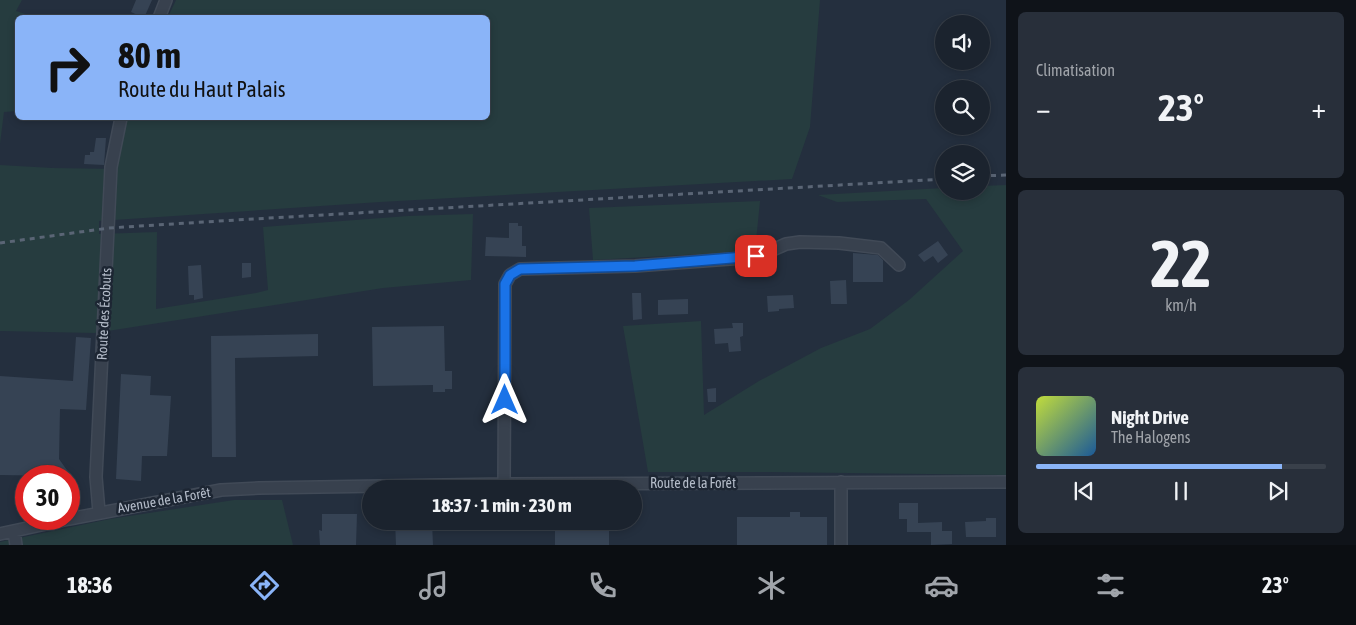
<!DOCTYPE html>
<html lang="fr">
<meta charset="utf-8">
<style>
:root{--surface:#1b232e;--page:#282f3a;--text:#f1f3f6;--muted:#a0a4aa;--line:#39404a;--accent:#8ab4f8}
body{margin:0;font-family:"Asap Condensed",sans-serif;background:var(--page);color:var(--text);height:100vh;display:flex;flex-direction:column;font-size:19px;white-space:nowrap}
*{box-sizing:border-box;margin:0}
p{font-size:16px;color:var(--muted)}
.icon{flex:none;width:28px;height:28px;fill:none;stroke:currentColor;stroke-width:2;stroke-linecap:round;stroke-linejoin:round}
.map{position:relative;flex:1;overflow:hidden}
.details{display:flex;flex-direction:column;gap:12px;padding:12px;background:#0f1319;width:350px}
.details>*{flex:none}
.top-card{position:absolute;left:15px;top:15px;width:475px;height:105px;border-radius:8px;box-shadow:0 2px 8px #0003,0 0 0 1px var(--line);background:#8ab4f8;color:#111;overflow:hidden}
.fabs{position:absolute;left:935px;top:15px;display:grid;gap:10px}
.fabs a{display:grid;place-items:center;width:55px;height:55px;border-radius:50%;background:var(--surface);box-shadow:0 2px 8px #0003,0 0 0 1px var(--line);font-size:25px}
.speed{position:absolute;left:15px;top:465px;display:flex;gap:10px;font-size:25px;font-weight:700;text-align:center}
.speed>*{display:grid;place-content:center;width:65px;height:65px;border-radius:50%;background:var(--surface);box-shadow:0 2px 8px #0003,0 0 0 1px var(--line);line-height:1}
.speed .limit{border:8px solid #d22;background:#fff;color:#111}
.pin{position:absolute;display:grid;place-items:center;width:42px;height:42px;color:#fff;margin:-21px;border-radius:10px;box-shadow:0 2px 8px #0006}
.me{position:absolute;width:55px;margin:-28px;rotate:0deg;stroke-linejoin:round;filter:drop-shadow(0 0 4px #0008)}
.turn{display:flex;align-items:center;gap:18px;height:105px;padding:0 20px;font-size:22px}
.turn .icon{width:65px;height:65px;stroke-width:2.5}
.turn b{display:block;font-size:35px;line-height:42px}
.big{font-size:38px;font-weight:700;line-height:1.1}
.details .widget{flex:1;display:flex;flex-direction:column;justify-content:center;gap:8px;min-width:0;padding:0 18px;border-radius:8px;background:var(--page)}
.details .dial{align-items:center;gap:0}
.dial b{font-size:65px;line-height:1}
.song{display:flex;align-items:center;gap:15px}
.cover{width:60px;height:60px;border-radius:8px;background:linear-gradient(135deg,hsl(70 70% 55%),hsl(210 70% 35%))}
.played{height:5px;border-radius:2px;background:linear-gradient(90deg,var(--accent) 85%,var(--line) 85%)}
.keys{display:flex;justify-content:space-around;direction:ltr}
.heat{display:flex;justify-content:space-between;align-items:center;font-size:28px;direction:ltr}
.trip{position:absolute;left:362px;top:480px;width:280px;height:50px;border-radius:25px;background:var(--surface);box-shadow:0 2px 8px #0003,0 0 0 1px var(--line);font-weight:700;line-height:50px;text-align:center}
.tab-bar{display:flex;height:80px;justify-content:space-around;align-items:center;background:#0b0e12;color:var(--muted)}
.tab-bar .icon{width:35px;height:35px}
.tab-bar .active{color:var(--accent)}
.tab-bar b{font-size:22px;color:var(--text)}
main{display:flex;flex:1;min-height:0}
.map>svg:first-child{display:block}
.green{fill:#263c3f}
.building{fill:#364354}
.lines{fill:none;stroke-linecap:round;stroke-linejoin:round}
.minor-casing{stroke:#414a57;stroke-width:14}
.minor{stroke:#38414e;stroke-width:11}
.rail{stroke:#5a6575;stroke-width:3;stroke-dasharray:5 5;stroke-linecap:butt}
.route-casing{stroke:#114b97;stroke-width:12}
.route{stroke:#1a73e8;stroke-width:9}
.labels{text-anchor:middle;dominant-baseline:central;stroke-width:5;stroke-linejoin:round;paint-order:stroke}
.street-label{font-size:14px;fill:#b4bcc9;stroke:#1d2633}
</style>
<main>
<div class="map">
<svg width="1006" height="545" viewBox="0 0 1006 545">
<rect width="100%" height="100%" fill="#242f3e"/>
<path class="green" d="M0 0H22L16 11 35 17 18 18 17 111 4 112 0 144Z
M176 0H820L810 127 792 179 380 202 99 221V234L157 232 156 309 256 293 268 290 263 227 408 216 473 214 471 280 383 288 95 333 0 331V165L52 168 116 169 123 128 126 118H488V18L168 17Z
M1006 185V475L768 472H648L623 326 701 321 704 415 759 381 821 348 870 329 909 300 963 251 926 199 837 202 818 195 944 188V191H981V186Z
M760 201 755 251 593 260 589 208Z
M234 500H282L293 545H0V542L110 519Z"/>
<path class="building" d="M136 0H152L144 18 131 12Z
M96 138H106L104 165 84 164 85 155H90V152H94Z
M509 223H518V226H522V246H526V257L485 256 486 237 509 238Z
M938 241 948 255 938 263 933 256 924 262 918 255Z
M853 253 878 255 883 260V282H853Z
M242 263H251V277L242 278Z
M201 265 203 298 194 300V295H189L188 266Z
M846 280 847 304H831L830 281Z
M632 293H641L642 319 633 320Z
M793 295 794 308 779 309V311L768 312 767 296Z
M688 299V314L658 315V300Z
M732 323H743V336L740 337 741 351 729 352 728 343 715 344 714 329 733 328Z
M444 326 445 371H452V389H445V392H433V385L373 386 372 327Z
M318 334V356L235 358 236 457H212L211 336Z
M76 337 91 338 86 410 60 409 59 459 69 473 64 476 0 475V376L73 381Z
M121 374 151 376 150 395 171 396 167 456H142L141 481 116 479Z
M716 388V402H708L707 389Z
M899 503H918V523L942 522V531H952V544L931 545V532H907V519H899Z
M790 512H800V517H827V545H737V517H790Z
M322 514H357L356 545H320L319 530 322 531Z
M986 518H996V537H966L965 522 986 521Z
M395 521H432L433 545H396Z
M550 521H597V525H609V545H555V530H550Z"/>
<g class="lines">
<g class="minor-casing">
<path id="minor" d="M159 18 166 0
M504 484 505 284 510 275 520 269 635 266 757 257 786 244 800 242 839 243 881 248 899 265
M99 512 96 477 111 167 121 118
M69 519 221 490 259 488 504 484 1006 482
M14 531 16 545
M0 534 69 519
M841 545V482"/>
</g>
<use href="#minor" class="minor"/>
<path class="rail" d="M981 176 1006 175
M0 243 109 228 236 220 944 179"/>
</g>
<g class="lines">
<g class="route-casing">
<path id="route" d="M505 400V284L510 275 520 269 635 266 756 256"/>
</g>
<use href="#route" class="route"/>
</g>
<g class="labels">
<g class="street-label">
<text transform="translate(104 314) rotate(-87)">Route des Écobuts</text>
<text x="693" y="483">Route de la Forêt</text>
<text transform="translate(164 500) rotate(-10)">Avenue de la Forêt</text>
</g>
</g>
</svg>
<div class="fabs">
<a><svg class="icon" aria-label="sound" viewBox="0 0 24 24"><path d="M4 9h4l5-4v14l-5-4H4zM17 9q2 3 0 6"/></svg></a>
<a><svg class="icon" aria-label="search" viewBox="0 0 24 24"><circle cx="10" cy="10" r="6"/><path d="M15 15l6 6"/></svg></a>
<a><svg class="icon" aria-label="layers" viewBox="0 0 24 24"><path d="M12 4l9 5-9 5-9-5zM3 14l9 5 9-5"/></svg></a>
</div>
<div class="speed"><div class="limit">30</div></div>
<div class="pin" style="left:756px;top:256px;background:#d93025"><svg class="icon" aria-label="arrive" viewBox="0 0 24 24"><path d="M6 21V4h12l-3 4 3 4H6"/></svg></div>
<svg class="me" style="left:505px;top:400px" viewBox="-20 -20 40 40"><path d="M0-17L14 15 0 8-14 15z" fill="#1a73e8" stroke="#fff" stroke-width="4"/></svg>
<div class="trip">18:37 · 1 min · 230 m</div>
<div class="top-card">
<div class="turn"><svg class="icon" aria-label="right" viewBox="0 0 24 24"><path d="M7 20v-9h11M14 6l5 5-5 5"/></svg><div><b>80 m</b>Route du Haut Palais</div></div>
</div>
</div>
<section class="details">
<div class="widget"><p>Climatisation</p>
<div class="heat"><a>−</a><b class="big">23°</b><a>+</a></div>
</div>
<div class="widget dial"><b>22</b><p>km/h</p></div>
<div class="widget">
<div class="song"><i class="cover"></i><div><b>Night Drive</b><p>The Halogens</p></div></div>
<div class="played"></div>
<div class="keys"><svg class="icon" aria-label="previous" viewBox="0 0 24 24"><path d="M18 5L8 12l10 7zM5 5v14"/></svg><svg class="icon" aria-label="pause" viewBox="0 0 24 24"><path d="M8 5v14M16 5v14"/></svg><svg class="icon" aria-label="next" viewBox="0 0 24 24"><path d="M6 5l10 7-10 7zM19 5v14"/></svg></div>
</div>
</section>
</main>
<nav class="tab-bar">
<b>18:36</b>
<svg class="icon active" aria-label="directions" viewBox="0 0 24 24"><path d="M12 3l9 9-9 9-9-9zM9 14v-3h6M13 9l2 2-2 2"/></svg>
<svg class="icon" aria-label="music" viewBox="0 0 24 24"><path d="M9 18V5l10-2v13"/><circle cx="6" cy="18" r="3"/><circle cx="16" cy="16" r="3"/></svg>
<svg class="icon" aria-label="phone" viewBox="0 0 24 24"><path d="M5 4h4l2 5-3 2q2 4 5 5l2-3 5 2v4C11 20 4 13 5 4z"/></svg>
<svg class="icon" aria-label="climate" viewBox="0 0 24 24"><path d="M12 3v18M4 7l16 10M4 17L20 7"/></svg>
<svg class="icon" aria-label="car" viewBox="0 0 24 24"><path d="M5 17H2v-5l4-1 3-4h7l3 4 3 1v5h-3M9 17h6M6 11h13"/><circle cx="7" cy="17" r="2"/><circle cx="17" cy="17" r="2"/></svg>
<svg class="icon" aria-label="filters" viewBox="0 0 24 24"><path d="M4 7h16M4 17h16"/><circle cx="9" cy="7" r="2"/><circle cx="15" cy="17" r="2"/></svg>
<b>23°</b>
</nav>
